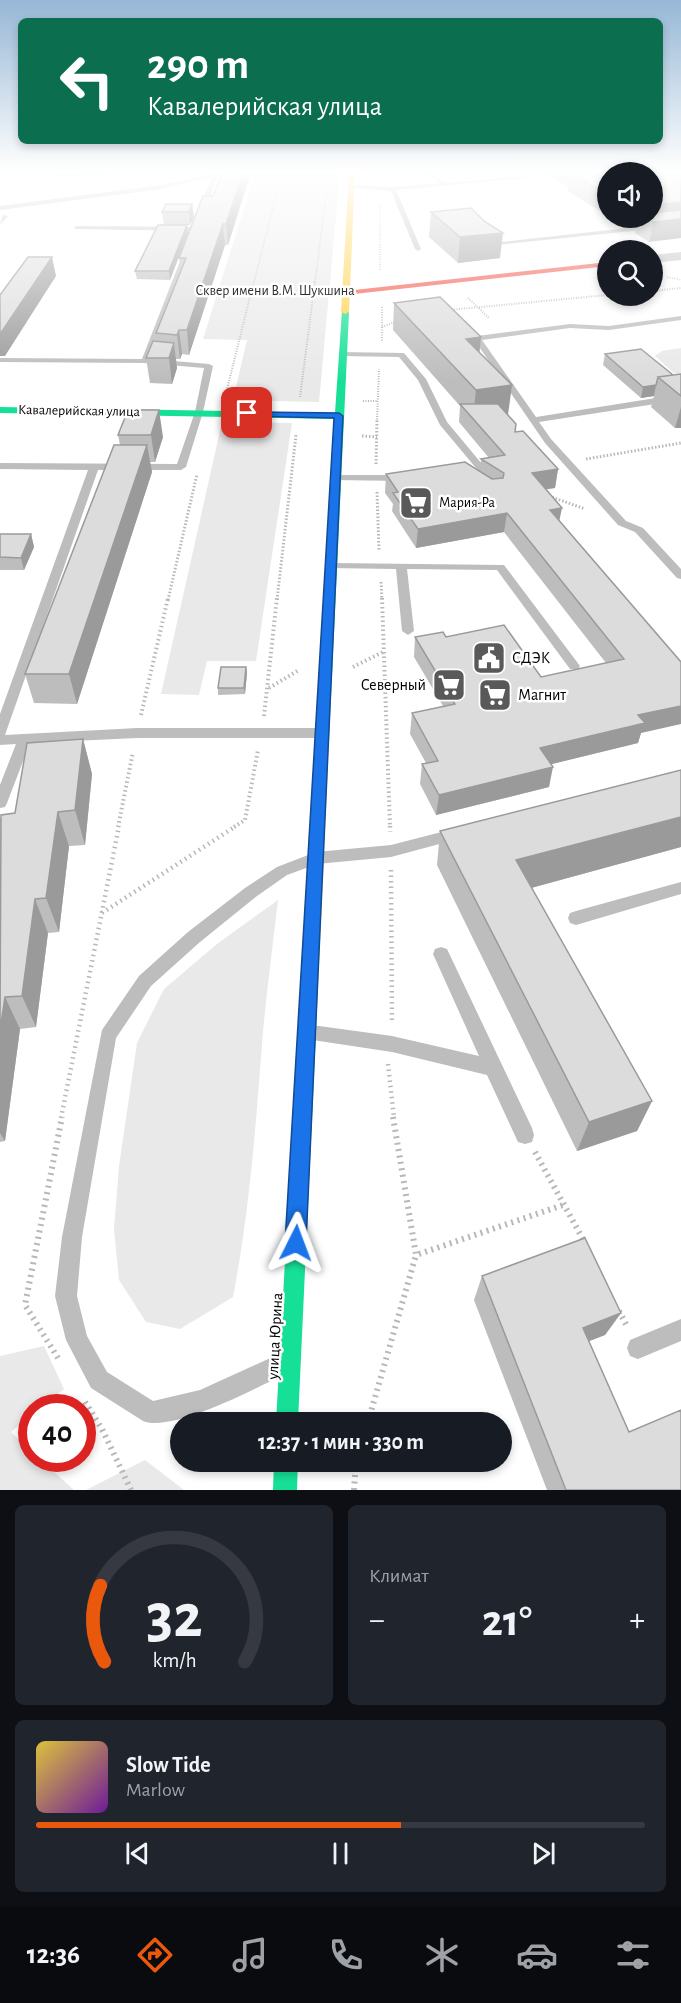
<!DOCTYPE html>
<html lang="ru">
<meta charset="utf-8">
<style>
:root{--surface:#171b24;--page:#20242c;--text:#f1f3f6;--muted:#9ea1a6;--line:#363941;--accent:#ea580c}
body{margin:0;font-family:"Alegreya Sans",sans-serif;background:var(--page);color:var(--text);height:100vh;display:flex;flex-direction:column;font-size:22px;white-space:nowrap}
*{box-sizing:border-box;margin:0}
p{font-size:20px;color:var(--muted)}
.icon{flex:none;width:33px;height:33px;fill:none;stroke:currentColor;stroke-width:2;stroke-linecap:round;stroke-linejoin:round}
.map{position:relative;height:1490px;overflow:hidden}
.sheet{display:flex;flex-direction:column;gap:15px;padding:15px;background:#0d0f14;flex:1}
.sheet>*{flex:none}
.banner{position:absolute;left:18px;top:18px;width:645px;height:126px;border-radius:9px;box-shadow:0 3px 9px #0003;background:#0b6e4f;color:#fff;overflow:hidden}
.buttons{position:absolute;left:597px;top:162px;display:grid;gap:12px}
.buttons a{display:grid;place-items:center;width:66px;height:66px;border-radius:50%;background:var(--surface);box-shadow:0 3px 9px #0003;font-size:30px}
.speed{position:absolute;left:18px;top:1394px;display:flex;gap:12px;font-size:30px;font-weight:700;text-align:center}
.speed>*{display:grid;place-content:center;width:78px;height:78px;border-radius:50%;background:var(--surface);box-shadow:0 3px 9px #0003;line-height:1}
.speed .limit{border:9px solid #d22;background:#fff;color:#111}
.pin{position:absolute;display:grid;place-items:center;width:51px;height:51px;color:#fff;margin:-26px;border-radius:12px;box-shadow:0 3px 9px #0006}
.me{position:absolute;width:66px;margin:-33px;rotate:3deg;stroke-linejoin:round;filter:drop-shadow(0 0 4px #0008)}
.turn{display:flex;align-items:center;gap:21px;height:126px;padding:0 30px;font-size:27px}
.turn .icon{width:78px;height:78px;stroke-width:2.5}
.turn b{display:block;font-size:42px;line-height:51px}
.big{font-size:45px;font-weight:700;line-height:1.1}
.sheet .widget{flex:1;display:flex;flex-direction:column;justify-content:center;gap:9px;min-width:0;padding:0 21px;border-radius:9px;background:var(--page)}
.sheet .dial{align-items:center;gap:0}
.dial svg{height:156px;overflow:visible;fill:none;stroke:var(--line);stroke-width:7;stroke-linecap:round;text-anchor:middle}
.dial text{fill:var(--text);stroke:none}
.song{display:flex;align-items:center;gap:18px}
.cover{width:72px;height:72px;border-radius:9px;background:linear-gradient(135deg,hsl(50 70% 55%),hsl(280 70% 35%))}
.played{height:6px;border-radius:3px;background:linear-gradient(90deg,var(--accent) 60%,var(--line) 60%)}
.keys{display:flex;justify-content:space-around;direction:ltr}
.heat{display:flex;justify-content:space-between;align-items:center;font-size:33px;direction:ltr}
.sheet .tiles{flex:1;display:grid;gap:15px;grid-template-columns:1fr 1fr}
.widget:last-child{grid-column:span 2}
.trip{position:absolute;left:170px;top:1412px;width:342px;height:60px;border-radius:30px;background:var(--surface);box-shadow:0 3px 9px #0003;font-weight:700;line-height:60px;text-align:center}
.tab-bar{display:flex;height:96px;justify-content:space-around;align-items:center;background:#090b0e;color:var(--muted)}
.tab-bar .icon{width:42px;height:42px}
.tab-bar .selected{color:var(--accent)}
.tab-bar b{font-size:27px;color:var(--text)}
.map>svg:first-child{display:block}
.green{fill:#e9e9e9}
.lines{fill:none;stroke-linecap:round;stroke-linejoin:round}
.path-far5{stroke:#b8b8b8;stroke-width:1.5;stroke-dasharray:1 1.5;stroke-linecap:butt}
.path-far4{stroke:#b8b8b8;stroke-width:2;stroke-dasharray:1 1.5;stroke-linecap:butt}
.path-far3{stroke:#b8b8b8;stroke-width:3;stroke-dasharray:1.5 2;stroke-linecap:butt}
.path-far2{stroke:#b8b8b8;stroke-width:4;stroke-dasharray:1.5 3;stroke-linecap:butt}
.path-far1{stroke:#b8b8b8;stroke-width:4.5;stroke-dasharray:1.5 4;stroke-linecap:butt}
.path{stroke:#b8b8b8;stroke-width:6;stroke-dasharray:2 4.5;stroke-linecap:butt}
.lane{fill:#bdbdbd;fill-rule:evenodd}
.street{fill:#bdbdbd;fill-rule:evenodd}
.fast{fill:#16e098;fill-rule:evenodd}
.slow{fill:#ffcf43;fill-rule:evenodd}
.jam{fill:#f24e42;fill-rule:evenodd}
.wall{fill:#bdbdbd}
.shaded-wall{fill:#9a9a9a}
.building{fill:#dcdcdc;stroke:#9a9a9a;stroke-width:1.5}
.route{fill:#1a73e8;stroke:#114b97;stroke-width:1.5}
.labels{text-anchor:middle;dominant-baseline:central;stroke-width:5;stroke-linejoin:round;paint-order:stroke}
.far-park-label{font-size:14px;fill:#2e2e2e;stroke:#fff}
.far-street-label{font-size:14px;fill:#000;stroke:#fff}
.far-poi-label{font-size:14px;fill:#000;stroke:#fff;text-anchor:start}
.poi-label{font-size:16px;fill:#000;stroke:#fff;text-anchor:start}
.street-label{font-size:16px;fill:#000;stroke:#fff}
</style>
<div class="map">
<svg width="681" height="1490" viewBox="0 0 681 1490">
<rect width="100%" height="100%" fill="#fff"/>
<path class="green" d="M255 173H340L319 402 233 400 247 340 203 339Z
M681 348V375L674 373 655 356 662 351Z
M222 422 292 423 256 661H207L199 695 161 694Z
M278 900C273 944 267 988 263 1032 256 1121 250 1209 233 1297L180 1329 146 1322 119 1280 114 1229 119 1166 137 1043 164 989 217 944Z
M44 1346 64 1389 41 1407H32L31 1415 11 1432 31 1451 32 1458H39L74 1490H0V1356Z
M145 1460 184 1490H86Z"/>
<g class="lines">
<path class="path-far5" d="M380 204V271
M667 277 681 280
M254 282 278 188
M315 282 327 188"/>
<path class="path-far4" d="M652 291 681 288
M468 298 489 318
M382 307V342
M449 310 608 295
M382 327 398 321
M226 393 254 281
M300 397 315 281
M363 401H377
M377 422 379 369"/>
<path class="path-far3" d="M362 436 377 437
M586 459 681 443
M376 464 377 420
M377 492 379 551
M549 496 585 509
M381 582 382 600
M168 600 197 474
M277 600 296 435"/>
<path class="path-far2" d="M382 598 390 827
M353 667 383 652
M269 688 299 670
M141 715 168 598
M264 716 277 598
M118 827 133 752
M234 827 245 820 258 750"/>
<path class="path-far1" d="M390 826V832
M391 870 392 1024
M102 913 236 826
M388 1064 394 1118
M61 1118 119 826"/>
<path class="path" d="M393 1117 416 1255 566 1204
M535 1152 585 1243
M619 1311 628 1328
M58 1358 25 1305 62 1117
M85 1402 102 1429 131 1490
M368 1422 416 1255
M354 1490 356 1461"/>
<path class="lane" d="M213 173 354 176H218L204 213 201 215 198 213 212 177 161 189 0 210V206L161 185Z
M426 173H432L446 183 524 176 527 178 396 190 421 249 418 251 415 249 391 191 348 187 351 185 393 187 440 183Z
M3 215 8 216 0 225Z
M681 222V226L486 246 483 244Z
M76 226 195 227 198 229 195 231 74 229Z
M187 249 190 251 150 359 209 364 213 366 203 412 186 467 181 470H98L5 735 137 728H322L329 733 322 738H137L30 743 7 803 5 807 0 808V785L16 744 0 745V714L88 470 0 469V463L177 464 195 412 204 368 145 363 0 362V358L142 359 184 251Z
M681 316V320L609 330 570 328 482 340 536 417 681 394V400L539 422 551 439 626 521 643 528 681 569V579L677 578 635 532 618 525 545 443 473 338 477 336 570 324 609 326Z
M339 352 404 353 426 379 447 422 487 470V474H481L440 425 418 380 399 357 342 356H339Z
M336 475H403L408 478 403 481 333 480V476Z
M331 563 504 565 580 666 578 669H570L497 570 407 569 414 631 408 635 402 631 396 569 327 568 326 566Z
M457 828 462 830 464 834 462 838 391 857 317 864 287 875 257 896 200 942 151 986 116 1038 82 1237 77 1296 87 1336 107 1372 153 1401 200 1390 277 1355 285 1358 288 1366 285 1374C256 1388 172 1433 143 1421L91 1388 66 1340 55 1296 62 1237 102 1030 139 976 188 932 245 888 277 867 316 852 391 845Z
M681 882V894L576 925 570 923 568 918 570 913 576 911Z
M441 947 447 949 532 1128 534 1135 532 1142 525 1144 518 1142 487 1075 392 1052 306 1039 303 1033 306 1027 312 1025 392 1036 479 1056 433 954 435 949Z
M681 1319V1341L638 1359 630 1356 627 1348 630 1340Z"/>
<path class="street" d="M681 252V260L652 263V255Z"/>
<path class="fast" d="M342 310 349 312 329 740 322 745 315 740 335 419 0 413V407L335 413Z
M308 1002 314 1005 317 1010 298 1422H276L299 1010 302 1005Z
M274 1461H298L297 1490H273Z"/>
<path class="slow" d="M349 173H355L349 312 345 314 341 312Z
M322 735 329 740 317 1010 314 1015 308 1018 302 1015 299 1010 315 740Z"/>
<path class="jam" d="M608 262V266L345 295 341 293 345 291Z"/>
</g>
<path class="wall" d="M545 173H608V216L568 191V187Z
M664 173 649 242 635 233 637 225 624 226 610 218H652Z
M249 178 228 245H225L189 355 182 354 180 359H176L177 368 172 384 150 383 146 358 157 342 156 333 181 270 179 258 213 196Z
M192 204 194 217 190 225H164L162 212Z
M431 212 484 221 500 258 458 263 429 237Z
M188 233 170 280 137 279 135 271Z
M394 303 481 337 479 352 515 432 558 469 555 488 545 489 559 521 681 662 641 733 638 743 551 764 549 787 436 815 420 784 422 764 426 763 410 734 412 713 443 706 414 657 415 637H446L541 677 606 663 504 532 416 548 392 511 393 504 385 493 386 474 480 471 481 459 489 458 459 422 460 406 393 330Z
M605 354 673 375 681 374V428H675L651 407 654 396 641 398 603 365Z
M128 410 163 437 155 462H150L152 472 77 704 34 703 25 674 120 445 118 435Z
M0 534H31L34 547 24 570H0Z
M246 667 247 673 245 694 218 695V688Z
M83 739 92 774 85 845 69 846 59 932 48 933 36 1027 20 1029 5 1141 0 1142V818L15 813Z
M440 831 681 847 531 888 652 1101 637 1131 577 1151 437 865Z
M482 1276 621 1313 605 1335 589 1341 629 1432 681 1490H547L474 1300Z"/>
<path class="shaded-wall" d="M60 173H120L60 177Z
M243 173H249V178L228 245 226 224Z
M681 202V238L649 242 653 222 652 205Z
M192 204 194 217 190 225 189 212Z
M626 218H638L637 225 624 226Z
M223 224 225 245 189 355 187 330Z
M187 225 188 233 170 280 169 271Z
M503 233 500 258 458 263 460 237Z
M52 257 56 276 5 356H0V334Z
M179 330 182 354 180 359 177 335Z
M481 337 478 366 466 339Z
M174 343 177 368 172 384 169 358Z
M512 385 508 415 473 418 476 390Z
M656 385 654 396 641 398 643 387Z
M681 407V428H675Z
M159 410 163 437 155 462 151 435Z
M147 445 152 472 77 704 69 674Z
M558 469 555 488 529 492 532 473Z
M562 508 558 527 550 510Z
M507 513 504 532 416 548 418 529Z
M31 534 34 547 24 570 21 558Z
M246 667 247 673 245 694 244 688Z
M681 706V724L641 733 638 743 536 768 540 748 638 715Z
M83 739 92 774 85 845 75 810Z
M553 767 549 787 436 815 439 795Z
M58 812 69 846 59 932 46 898Z
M681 817V847L509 894 516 860Z
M35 899 48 933 36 1027 22 996Z
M5 997 20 1029 5 1141 0 1133V1030Z
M652 1101 637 1131 577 1151 589 1122Z
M621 1313 605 1335 569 1349 583 1328Z"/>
<path class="building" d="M222 173H243L226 224H223L187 330H179L177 335 156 333 186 258H179L203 196H213Z
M570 173H608V195Z
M652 173H664L668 175 681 174V202L652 205Z
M166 204H192L189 212H162Z
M471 208 484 221 503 233 460 237 431 212Z
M681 210V219L653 222 645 218H652V213Z
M158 225H187L169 271H135Z
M28 257H52L0 334V295Z
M440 297 481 337 466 339 512 385 476 390 394 303Z
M153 341 174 343 169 358H146Z
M641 349 673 375 658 377 656 385 643 387 605 354Z
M681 374V396L658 377Z
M460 404H498L516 424 515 432 523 431 558 469 532 473 562 508 550 510 681 662V706L638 715 645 723 540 748 553 767 439 795 422 764 438 761 412 713 455 704 415 637 443 632 446 637 504 625 541 677 624 659 507 513 418 529 393 493 398 492 386 474 465 462 492 479 503 478 504 473 481 459 505 455Z
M128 410H159L151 435H118Z
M114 445H147L69 674H25Z
M0 534H31L21 558 0 557Z
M221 667H246L244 688H218Z
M83 739 75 810 58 812 46 898 35 899 22 996 5 997 0 1030 1 815 15 813 27 743Z
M681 770V817L516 860 652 1101 589 1122 440 831Z
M585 1238 621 1313 583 1328 629 1432 681 1410V1490H566L482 1276Z"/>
<linearGradient id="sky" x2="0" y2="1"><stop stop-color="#96b7d6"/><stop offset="0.45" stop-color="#fff"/><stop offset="1" stop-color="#fff" stop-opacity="0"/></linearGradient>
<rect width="681" height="381" fill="url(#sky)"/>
<path class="route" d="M243 412 339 413 343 416 306 1243 303 1250 296 1253 288 1250 285 1243 334 418 247 416 243 415Z"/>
<defs>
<g id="supermarket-square" transform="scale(1.725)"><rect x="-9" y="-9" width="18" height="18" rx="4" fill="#595959" stroke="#fff"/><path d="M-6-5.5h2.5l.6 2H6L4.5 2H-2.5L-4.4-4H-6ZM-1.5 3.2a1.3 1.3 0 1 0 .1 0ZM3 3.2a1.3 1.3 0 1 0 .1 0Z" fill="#fff"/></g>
<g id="civic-square" transform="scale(1.725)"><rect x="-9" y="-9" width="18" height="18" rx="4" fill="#595959" stroke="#fff"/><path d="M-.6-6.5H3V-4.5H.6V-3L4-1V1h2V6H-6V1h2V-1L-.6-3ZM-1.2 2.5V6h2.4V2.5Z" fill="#fff"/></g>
</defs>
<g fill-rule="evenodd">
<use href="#supermarket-square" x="416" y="503"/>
<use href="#civic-square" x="489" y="658"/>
<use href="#supermarket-square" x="449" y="685"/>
<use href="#supermarket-square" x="495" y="695"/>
</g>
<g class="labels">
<g class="far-park-label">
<text x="275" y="291">Сквер имени В.М. Шукшина</text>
</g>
<g class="far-street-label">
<text transform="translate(79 411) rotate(1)">Кавалерийская улица</text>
</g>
<g class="far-poi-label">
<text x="439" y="503">Мария-Ра</text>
</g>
<g class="poi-label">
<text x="512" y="658">СДЭК</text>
<text x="426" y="685" text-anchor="end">Северный</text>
<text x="518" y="695">Магнит</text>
</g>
<g class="street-label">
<text transform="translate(275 1336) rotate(-87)">улица Юрина</text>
</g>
</g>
</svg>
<div class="buttons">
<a><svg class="icon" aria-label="sound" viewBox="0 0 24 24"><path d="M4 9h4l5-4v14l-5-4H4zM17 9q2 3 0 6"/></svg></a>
<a><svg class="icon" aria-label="search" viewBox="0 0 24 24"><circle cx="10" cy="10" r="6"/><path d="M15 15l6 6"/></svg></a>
</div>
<div class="speed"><div class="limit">40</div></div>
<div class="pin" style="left:247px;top:413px;background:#d93025"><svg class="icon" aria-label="arrive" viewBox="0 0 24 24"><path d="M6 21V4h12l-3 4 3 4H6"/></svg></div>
<svg class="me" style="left:296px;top:1243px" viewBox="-20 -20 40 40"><path d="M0-17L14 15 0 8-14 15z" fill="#1a73e8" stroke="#fff" stroke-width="4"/></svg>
<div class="trip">12:37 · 1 мин · 330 m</div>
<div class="banner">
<div class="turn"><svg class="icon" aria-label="left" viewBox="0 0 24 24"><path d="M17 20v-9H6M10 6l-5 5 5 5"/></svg><div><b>290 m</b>Кавалерийская улица</div></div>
</div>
</div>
<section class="sheet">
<div class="tiles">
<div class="widget dial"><svg viewBox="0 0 100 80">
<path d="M14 69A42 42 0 1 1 86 69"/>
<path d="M14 69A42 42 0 0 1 12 30" stroke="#ea580c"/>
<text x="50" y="56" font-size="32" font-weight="700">32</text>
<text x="50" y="72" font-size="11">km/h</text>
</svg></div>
<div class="widget"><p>Климат</p>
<div class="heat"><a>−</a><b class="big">21°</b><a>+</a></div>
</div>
<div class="widget">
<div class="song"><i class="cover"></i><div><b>Slow Tide</b><p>Marlow</p></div></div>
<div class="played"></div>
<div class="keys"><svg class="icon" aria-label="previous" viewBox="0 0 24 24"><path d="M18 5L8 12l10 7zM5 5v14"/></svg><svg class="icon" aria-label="pause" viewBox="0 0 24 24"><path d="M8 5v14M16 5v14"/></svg><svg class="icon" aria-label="next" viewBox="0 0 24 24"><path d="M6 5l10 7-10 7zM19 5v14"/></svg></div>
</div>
</div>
</section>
<nav class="tab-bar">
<b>12:36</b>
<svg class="icon selected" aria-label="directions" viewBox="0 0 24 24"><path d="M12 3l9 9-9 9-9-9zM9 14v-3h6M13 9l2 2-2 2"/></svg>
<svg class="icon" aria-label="music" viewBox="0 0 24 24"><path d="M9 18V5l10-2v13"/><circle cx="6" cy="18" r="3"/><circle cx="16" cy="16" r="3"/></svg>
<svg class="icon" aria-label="phone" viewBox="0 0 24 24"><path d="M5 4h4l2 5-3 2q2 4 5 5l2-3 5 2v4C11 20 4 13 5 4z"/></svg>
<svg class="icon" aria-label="climate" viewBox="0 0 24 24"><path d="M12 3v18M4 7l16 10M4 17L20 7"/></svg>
<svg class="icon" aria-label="car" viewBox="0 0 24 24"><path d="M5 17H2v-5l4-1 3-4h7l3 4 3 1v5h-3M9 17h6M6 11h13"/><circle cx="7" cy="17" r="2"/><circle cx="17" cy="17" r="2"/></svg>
<svg class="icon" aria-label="filters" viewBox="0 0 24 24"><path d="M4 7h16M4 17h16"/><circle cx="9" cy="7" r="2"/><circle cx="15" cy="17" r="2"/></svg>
</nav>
